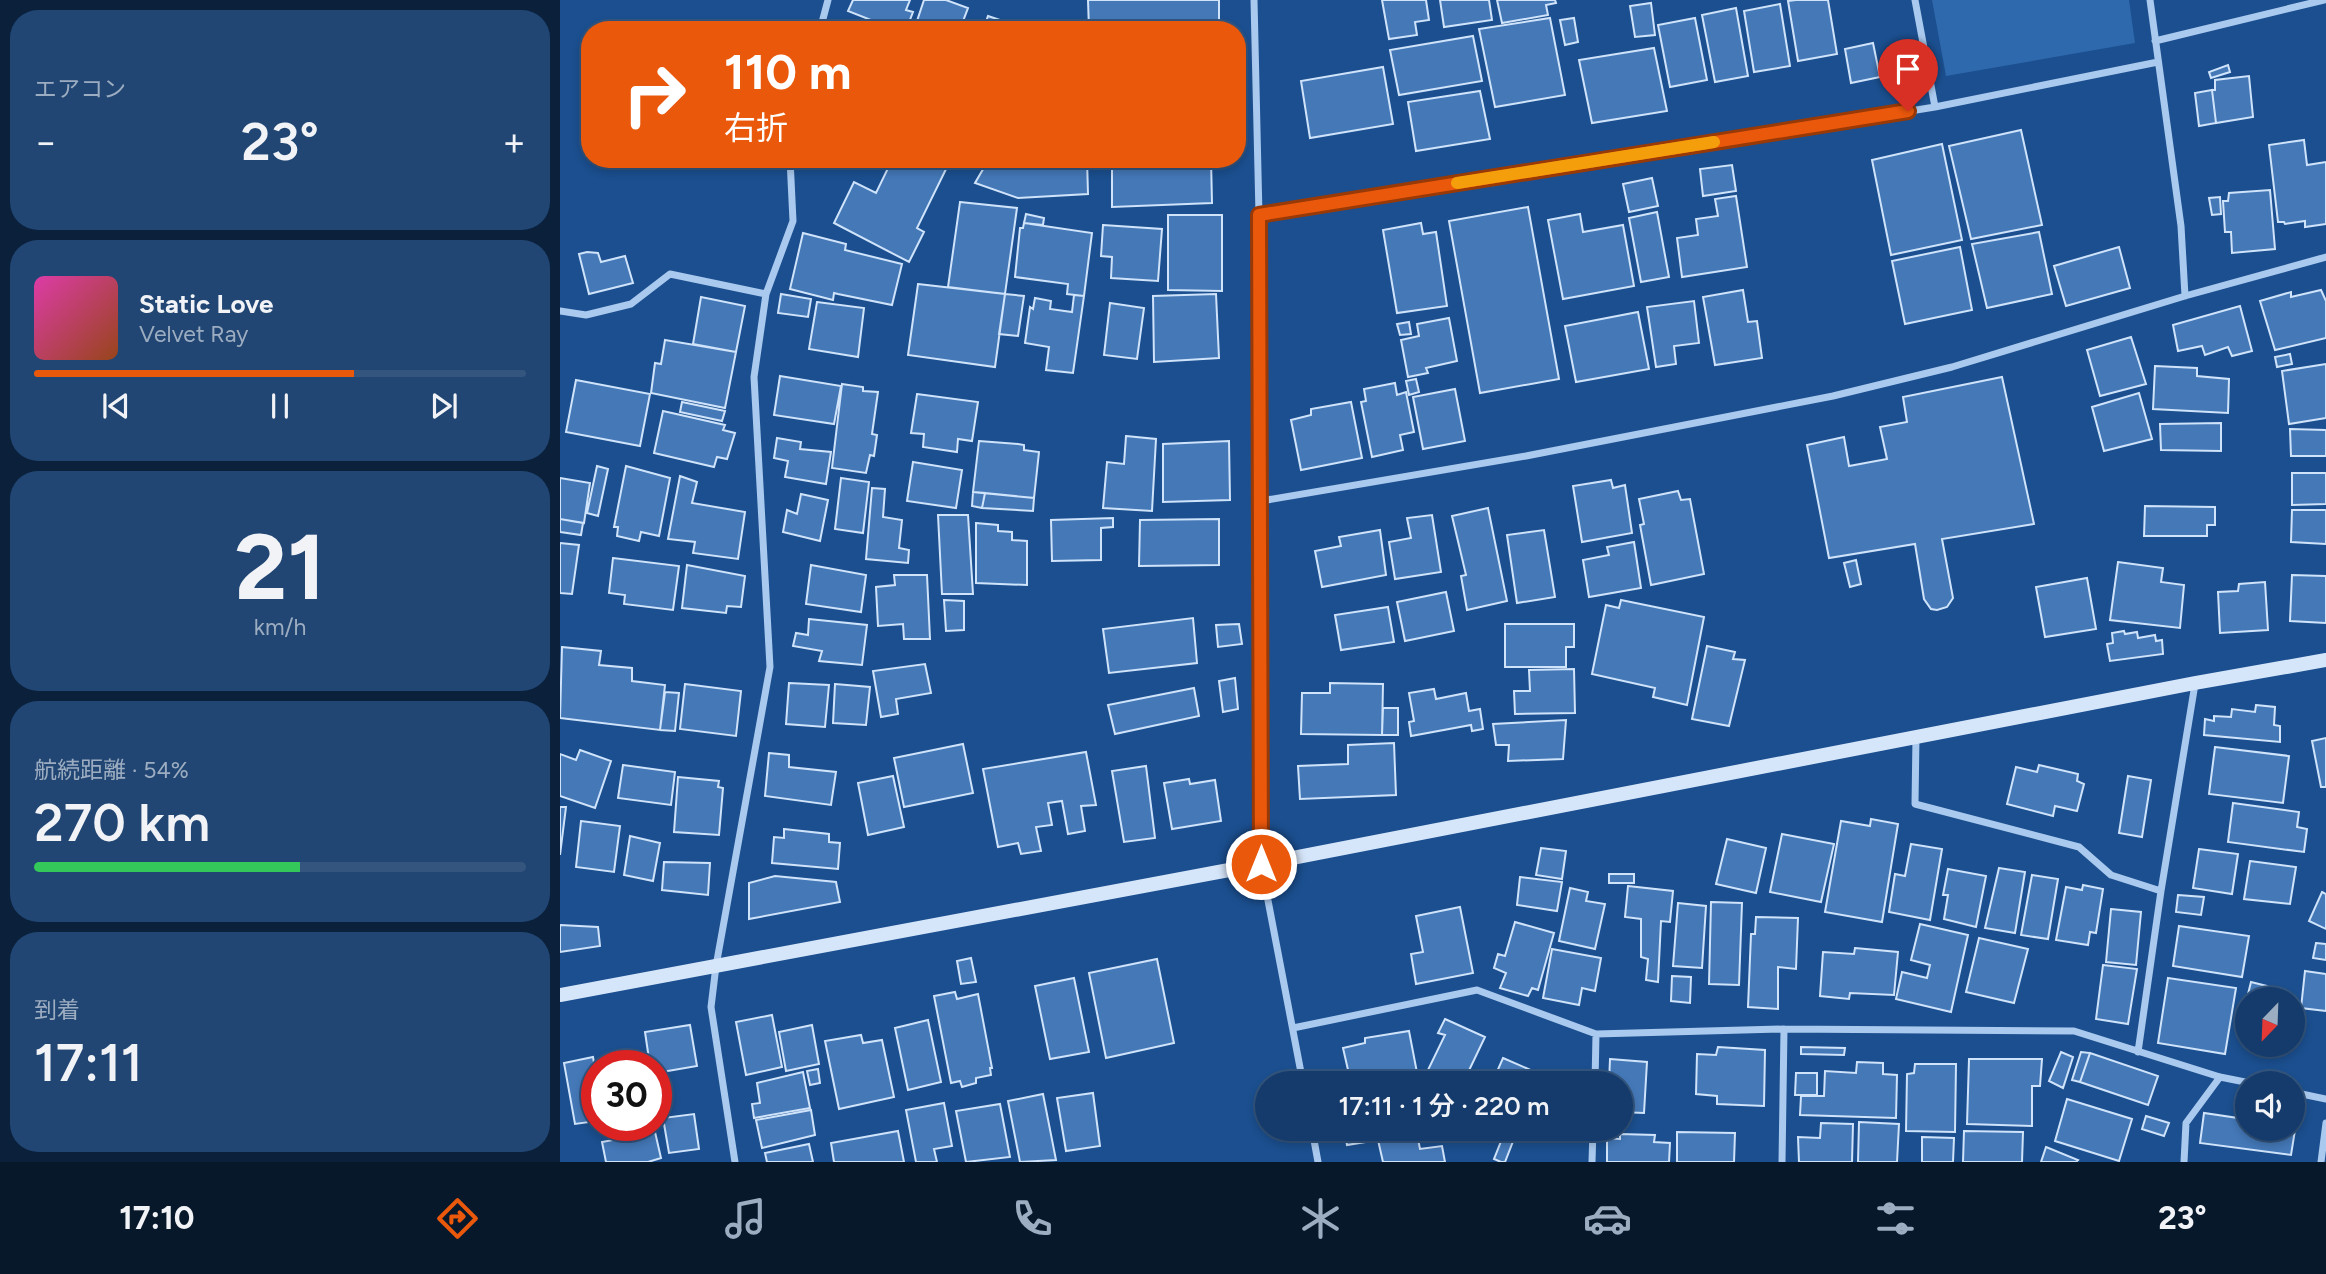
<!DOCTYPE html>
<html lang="ja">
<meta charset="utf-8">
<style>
:root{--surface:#143b6b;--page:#214673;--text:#f1f3f6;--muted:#9dadc1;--line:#33557e;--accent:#ea580c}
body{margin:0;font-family:Figtree,"Noto Sans JP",sans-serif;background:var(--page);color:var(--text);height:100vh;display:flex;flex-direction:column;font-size:26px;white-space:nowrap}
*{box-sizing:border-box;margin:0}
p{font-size:23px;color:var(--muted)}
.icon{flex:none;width:38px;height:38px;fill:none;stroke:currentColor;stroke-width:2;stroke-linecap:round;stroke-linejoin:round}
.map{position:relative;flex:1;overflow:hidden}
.sheet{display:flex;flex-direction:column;gap:10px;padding:10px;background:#0b203b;width:560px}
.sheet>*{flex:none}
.guide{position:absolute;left:21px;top:21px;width:665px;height:147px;border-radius:28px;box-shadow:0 4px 10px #0003,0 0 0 2px var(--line);background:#ea580c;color:#fff;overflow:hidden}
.needle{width:46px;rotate:203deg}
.controls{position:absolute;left:1675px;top:987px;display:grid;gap:14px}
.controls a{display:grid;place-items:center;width:70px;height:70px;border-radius:50%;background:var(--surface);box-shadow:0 4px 10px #0003,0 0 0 2px var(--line);font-size:35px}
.speed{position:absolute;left:21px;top:1050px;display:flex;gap:14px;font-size:35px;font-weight:700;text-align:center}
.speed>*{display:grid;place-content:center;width:91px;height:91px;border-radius:50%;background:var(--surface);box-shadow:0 4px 10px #0003,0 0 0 2px var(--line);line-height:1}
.speed .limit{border:10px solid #d22;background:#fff;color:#111}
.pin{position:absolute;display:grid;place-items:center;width:60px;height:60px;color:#fff;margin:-72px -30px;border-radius:50% 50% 50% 0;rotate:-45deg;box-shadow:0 0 7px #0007}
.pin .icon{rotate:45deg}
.me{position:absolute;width:77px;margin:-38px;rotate:0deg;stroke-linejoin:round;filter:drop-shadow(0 0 5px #0008)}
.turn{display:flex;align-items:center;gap:24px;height:147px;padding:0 28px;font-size:32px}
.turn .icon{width:91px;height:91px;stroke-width:2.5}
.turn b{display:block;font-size:49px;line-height:60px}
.big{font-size:52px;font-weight:600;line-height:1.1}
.sheet .tile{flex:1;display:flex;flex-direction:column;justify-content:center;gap:10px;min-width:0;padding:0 24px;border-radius:28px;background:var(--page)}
.sheet .dial{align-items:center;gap:0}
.dial b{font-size:91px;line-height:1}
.song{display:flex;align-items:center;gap:21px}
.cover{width:84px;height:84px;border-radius:10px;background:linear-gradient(135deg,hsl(320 70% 55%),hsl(20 70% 35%))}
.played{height:7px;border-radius:4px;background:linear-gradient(90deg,var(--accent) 65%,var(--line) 65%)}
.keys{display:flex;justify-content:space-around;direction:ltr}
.heat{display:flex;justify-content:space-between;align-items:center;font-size:38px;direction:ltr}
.charge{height:10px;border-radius:5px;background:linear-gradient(90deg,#34c759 54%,var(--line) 0)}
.trip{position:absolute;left:695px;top:1071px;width:378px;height:70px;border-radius:35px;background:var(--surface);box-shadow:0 4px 10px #0003,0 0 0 2px var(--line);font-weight:600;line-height:70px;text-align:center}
.tab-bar{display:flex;height:112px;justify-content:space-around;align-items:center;background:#08182b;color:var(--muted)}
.tab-bar .icon{width:49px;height:49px}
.tab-bar .selected{color:var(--accent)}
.tab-bar b{font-size:32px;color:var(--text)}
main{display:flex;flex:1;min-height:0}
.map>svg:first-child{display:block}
.green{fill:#2e69ad}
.building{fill:#4478b7;stroke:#cfe3fa;stroke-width:2}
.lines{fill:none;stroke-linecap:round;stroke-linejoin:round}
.street{stroke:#a9c9ee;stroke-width:7}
.secondary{stroke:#d6e6fa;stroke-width:14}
.route-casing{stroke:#983908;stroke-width:18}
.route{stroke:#ea580c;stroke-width:12}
.slow{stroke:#f59e0b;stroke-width:12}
</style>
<main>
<section class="sheet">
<div class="tile"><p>エアコン</p>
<div class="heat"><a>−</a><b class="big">23°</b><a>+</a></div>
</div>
<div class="tile">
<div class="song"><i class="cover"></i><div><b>Static Love</b><p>Velvet Ray</p></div></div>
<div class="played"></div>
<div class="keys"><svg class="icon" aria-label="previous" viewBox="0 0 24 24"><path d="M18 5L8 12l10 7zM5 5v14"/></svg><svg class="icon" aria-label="pause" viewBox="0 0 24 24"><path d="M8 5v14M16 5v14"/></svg><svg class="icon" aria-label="next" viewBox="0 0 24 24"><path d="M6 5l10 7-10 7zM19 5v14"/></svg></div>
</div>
<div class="tile dial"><b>21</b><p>km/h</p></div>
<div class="tile"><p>航続距離 · 54%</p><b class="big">270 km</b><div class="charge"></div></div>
<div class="tile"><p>到着</p><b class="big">17:11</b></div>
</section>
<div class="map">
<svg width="1766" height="1162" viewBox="0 0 1766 1162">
<rect width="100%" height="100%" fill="#1b4f8f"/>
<path class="green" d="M1372 0H1569L1575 43 1386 76Z"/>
<path class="building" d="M293 0H350L346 10 353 12 346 30H336L288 11Z
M364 0H386L408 8 400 29 402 30H354Z
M528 0H659V30H529Z
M822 0H866L869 20 855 22 857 35 829 39Z
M880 0H929L932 20 884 27Z
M937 0H995L996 3 986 5 988 15 942 23Z
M1236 0H1268L1277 54 1238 61 1228 1Z
M1091 3 1095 35 1075 37 1070 6Z
M1220 4 1230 66 1194 72 1184 11Z
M1176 8 1188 76 1155 82 1142 15Z
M428 16 470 30H423Z
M990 18 1005 95 935 107 919 29Z
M1014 18 1018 42 1005 45 1000 20Z
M1135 18 1147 80 1110 87 1098 25Z
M280 22 308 30H278Z
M913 36 922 81 839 95 830 50Z
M1313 43 1320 77 1291 83 1285 49Z
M1094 48 1107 111 1032 123 1019 60Z
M1668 65 1670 72 1651 78 1649 72Z
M823 67 833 124 750 138 741 81Z
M1689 76 1693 117 1656 123 1652 90H1655V80Z
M1652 90 1656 123 1639 126 1635 93Z
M920 91 930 139 856 151 848 102Z
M1461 130 1482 225 1411 239 1389 146Z
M1744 140 1747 165 1766 162V224L1745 227V221L1725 224 1724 222H1718L1709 145Z
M1382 144 1402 240 1331 255 1312 160Z
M330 159H391L357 228 364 232 349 262 274 223 294 182 316 193 332 160Z
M429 159H527L528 194 458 198 415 183Z
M552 159H651L652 203 552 207Z
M1172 165 1176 191 1143 196 1140 169Z
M1092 178 1098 206 1069 212 1063 184Z
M1710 190 1715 249 1672 253 1671 232H1665L1663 201H1668L1669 193Z
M1176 196 1187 267 1122 277 1117 238 1138 235 1136 219 1158 216 1155 199Z
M1660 197 1661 214 1652 215 1649 198Z
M400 202 457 208 445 294 388 287Z
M968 207 999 379 920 393 889 221Z
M1097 212 1109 277 1081 282 1069 218Z
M466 214 484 218 483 225 464 223Z
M1020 214 1023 232 1063 225 1074 286 1003 299 988 220Z
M608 215H662V291L608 290Z
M464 223 532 233 524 296 507 294 508 284 455 277 460 228H463Z
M861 223 863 234 876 232 887 306 837 313 823 230Z
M543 225 602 229 598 281 551 278 552 257 541 256Z
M1479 232 1492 294 1427 308 1412 244Z
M243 233 286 244 285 250 342 264 332 305 278 294 274 293 273 300 230 289Z
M1400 247 1412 310 1345 324 1332 261Z
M1559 247 1570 288 1506 306 1494 266Z
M27 252 38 253 41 262 65 256 73 283 29 294 19 254Z
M358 284 445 294 435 367 348 355Z
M1183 290 1188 322 1197 321 1202 358 1155 365 1143 297Z
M1761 290 1766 301V338L1715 350 1700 301 1731 292V297Z
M221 294 251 299 248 317 218 313Z
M445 294 464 296 458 336 439 334Z
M656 294 659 358 594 362 593 296Z
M514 295 524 296 513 373 486 370 489 347 465 343 470 307 473 309 475 298 491 301 490 309 512 312Z
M141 297 185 306 176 352 133 344Z
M1134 301 1139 343 1114 346 1116 364 1096 367 1087 307Z
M257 302 304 308 298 357 249 349Z
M550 303 584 308 577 359 544 355Z
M1680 306 1692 351 1672 356 1668 347 1645 355 1642 346 1618 351 1613 325Z
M1078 312 1089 369 1016 382 1005 326Z
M889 318 897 361 866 368 868 373 848 377 841 340 859 336 857 324Z
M849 322 851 334 840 335 837 324Z
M1571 337 1586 384 1540 396 1527 350Z
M105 340 176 352 165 408 91 393 95 363 101 364Z
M1730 354 1732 364 1717 367 1715 357Z
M1766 364V418L1729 424 1722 371Z
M1595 366 1637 368V376L1669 379 1668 413 1593 409Z
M220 376 281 386 274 424 214 415Z
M1442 377 1474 524 1382 539 1393 598 1387 607 1377 610 1371 609 1364 599 1355 544 1269 558 1247 445 1284 437 1289 466 1327 459 1320 427 1347 422 1343 397Z
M856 379 859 392 849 395 846 381Z
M16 380 90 394 80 446 6 432Z
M835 383 837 395 846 392 854 432 840 435 843 450 812 457 801 402 806 401 804 389Z
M282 384 303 387V391L318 392 312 434 317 435 314 456 310 455 306 473 272 468Z
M895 389 905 441 863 449 853 397Z
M1579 393 1592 439 1544 451 1532 407Z
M357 394 418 402 412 441 398 439 397 452 363 447 364 434 351 433Z
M122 402 165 411 162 421 120 412Z
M791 402 802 458 741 470 731 420 751 415V409Z
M103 411 165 425 163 430 175 433 167 459 157 457 154 467 94 453Z
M1661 423V451L1601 450 1600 424Z
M1730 429 1766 430V456H1731Z
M566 436 596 439 592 511 543 508 547 462 564 464Z
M217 438 241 442 240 449 271 452 266 484 225 477 228 461 214 458Z
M419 441 458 444 464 445V450L479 452 474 498 413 492Z
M669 441 670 500 603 502V444Z
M353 462 402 470 396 508 347 501Z
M37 466 48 469 38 516 27 513Z
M66 466 110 478 99 536 81 532 79 541 57 536 58 527H54Z
M1732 473H1766V504L1732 505Z
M120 476 137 482 132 503 185 512 178 559 133 553 135 542 108 539Z
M0 478 30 483 24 523 0 519Z
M281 478 309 482 303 533 275 529Z
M1051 480 1053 488 1065 485 1072 533 1022 542 1013 486Z
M312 488 325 489 323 517 342 520 339 548 349 550 348 563 306 559Z
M1118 491 1121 500 1130 499 1144 574 1091 585 1080 525 1084 524 1079 499Z
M413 492 425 493 422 508 412 506Z
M425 493 474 498 473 511 422 508Z
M241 494 268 500 260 541 223 532 227 510 237 514Z
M1585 506 1655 507V525H1647V536H1584Z
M928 508 947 601 907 610 901 576 906 575 892 516Z
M1732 510H1766V544L1731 542Z
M378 515H408L413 594H382Z
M872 515 881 572 835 579 829 542 851 538 847 518Z
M553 518V527L541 528V560L492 561 491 520Z
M0 519 23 523 21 535 0 532Z
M659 519V565L579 566 580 520Z
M416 523 438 525V531L452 532V540L467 541V585L416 583Z
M820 530 826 575 762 587 755 551 781 546 779 537Z
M984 530 995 597 957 603 947 535Z
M1074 542 1081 588 1029 597 1023 560 1049 555 1047 547Z
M0 543 19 545 12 594 0 593Z
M53 558 119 566 113 610 64 604 65 595 49 593Z
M1296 560 1301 584 1290 587 1284 563Z
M1558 562 1603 568 1601 582 1624 585 1620 628 1550 620Z
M127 565 185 576 181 607 167 606 166 613 122 608Z
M251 565 306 575 301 612 246 604Z
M334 575H367L370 639H344L343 624 318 626 316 587 335 585Z
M1732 575 1766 576V623L1730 621Z
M1527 578 1536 629 1485 637 1476 587Z
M1705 582 1708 630 1660 633 1658 592 1678 591 1679 584Z
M886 592 894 631 845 641 837 602Z
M384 600 404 601V630L386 631Z
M1061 600 1144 617 1127 705 1093 697 1095 688 1032 674 1046 605 1059 608Z
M828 607 834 642 781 650 775 615Z
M633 618 637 663 549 673 543 629Z
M249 619 307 625 302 665 259 661 262 651 233 646 236 633 248 635Z
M679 624 682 644 658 647 656 625Z
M945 624H1014V647H1006V667H945Z
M1564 631 1565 634 1577 632 1578 638 1595 635 1596 641 1602 640 1603 654 1550 661 1547 644 1553 643 1552 633Z
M1147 646 1175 652 1173 659 1185 660 1169 726 1132 719Z
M2 647 41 651 39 665 72 668V681L105 685 100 730 0 718Z
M365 664 371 693 336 699 338 714 321 717 313 671Z
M1014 669 1015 713 955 714 954 691H970L969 670Z
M675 678 678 709 663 712 659 681Z
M229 683 269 685 265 727 226 724Z
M770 683 823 684 822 735 741 734 742 693H770Z
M125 684 181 691 176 736 120 729Z
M275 684 310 687 306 725 273 723Z
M634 688 639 716 555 734 548 705Z
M874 689 876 699 906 693 909 711 920 709 923 729 912 731 911 725 851 736 849 722 854 721 849 693Z
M105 692 119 693 115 731 100 730Z
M1696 705 1715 707 1714 725 1720 726V742L1644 735 1645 719 1654 721V716L1671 717 1672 709 1695 712Z
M823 708H838V735H822Z
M1006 720 1003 759 948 761 949 745H936L933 724Z
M1766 738V787H1761L1752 741Z
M834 743 836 795 740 799 738 766 788 764V745Z
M403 744 413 793 344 807 334 758Z
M1655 747 1729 756 1723 803 1649 794Z
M20 750 51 761 35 808 0 796V754L16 760Z
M526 752 536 805 521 806 525 831 508 834 502 801 488 803 492 825 476 827 481 851 461 854 458 843 438 847 423 769Z
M209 753 229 755V767L276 772 271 805 205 796Z
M63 765 115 772 111 805 58 798Z
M1479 765 1518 774 1517 781 1524 784 1517 811 1495 806 1493 816 1447 804 1456 767 1477 772Z
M586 766 595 838 564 842 552 771Z
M333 776 344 827 308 835 298 783Z
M1568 776 1591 780 1582 837 1559 833Z
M118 777 159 781 158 787 163 788 159 835 114 832Z
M629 779 630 784 655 780 661 821 612 829 604 783Z
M1673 803 1739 812 1737 827 1747 829 1744 852 1668 842Z
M0 807H6L0 855Z
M1311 819 1338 824 1322 922 1265 912 1281 821 1310 826Z
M21 821 60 826 54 872 16 867Z
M224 829 269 834V842L280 843 278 869 212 863 214 837 224 838Z
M1222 834 1274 844 1261 902 1210 892Z
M70 836 100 843 93 881 64 875Z
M1167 839 1206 848 1196 893 1156 884Z
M1351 844 1382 849 1370 920 1329 912 1335 874 1345 876Z
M981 848 1006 851 1002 879 976 875Z
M1639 849 1678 854 1672 894 1633 888Z
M1690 861 1736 867 1730 904 1684 899Z
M104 862 150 863 148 895 102 890Z
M1439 868 1465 872 1455 933 1425 928Z
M1388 869 1426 876 1416 927 1384 919 1388 895H1383Z
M1049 874H1074V883H1049Z
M1472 875 1498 879 1488 939 1461 935Z
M215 876 276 882 280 902 189 919V883Z
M960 877 1002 882 997 911 957 905Z
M1523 885 1543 889 1536 933 1530 932 1528 945 1496 940 1506 887 1522 890Z
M1068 886 1113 891 1110 922 1101 921 1098 982 1086 980 1088 959 1081 957V919L1065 917Z
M1010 888 1028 892 1026 901 1045 904 1035 949 999 941Z
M1762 892 1766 894V929L1749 921Z
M1618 895 1644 897 1641 915 1616 912Z
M1151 902 1182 903 1179 985 1149 984Z
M1118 903 1146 906 1142 968 1113 966Z
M900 907 913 973 856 984 851 954 863 952 856 916Z
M1551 909 1581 912 1576 965 1546 962Z
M1196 917 1238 918 1236 969 1218 967V1009L1188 1007 1191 934H1195Z
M955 922 994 933 978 990 972 988 968 996 940 988 946 973 934 968 938 954 945 956Z
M1360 924 1408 935 1391 1012 1336 999 1342 972 1367 978 1370 965 1351 960Z
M0 925 38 927 40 946 0 952Z
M1619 926 1689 936 1682 977 1613 966Z
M1419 938 1468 949 1454 1003 1406 992Z
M1756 943 1766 944V960L1753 958Z
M1295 948 1338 952 1334 995 1290 993 1289 999 1260 996 1263 952 1294 954Z
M992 949 1041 958 1035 991 1022 988 1019 1005 983 998Z
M411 958 416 982 401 984 397 961Z
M597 959 614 1043 546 1058 529 973Z
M1543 965 1577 969 1568 1024 1536 1019Z
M1745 971 1766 974V1011L1741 1008Z
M1112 976 1131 977 1130 1003 1111 1001Z
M514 978 529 1052 490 1059 475 986Z
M1608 978 1676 988 1665 1054 1598 1043Z
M1691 982 1707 986 1704 998 1688 994Z
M395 992 397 999 418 994 432 1068H430L431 1075 416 1078V1083L402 1087 400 1081 391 1083 374 996Z
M212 1015 222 1067 186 1075 176 1022Z
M885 1019 925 1037 903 1083H878L880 1078 867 1072 885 1035 878 1033Z
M368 1020 381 1082 348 1090 335 1028Z
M130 1025 137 1066 96 1073V1066H90L85 1032Z
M252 1025 259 1064 226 1071 219 1032Z
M849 1031 859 1083H791L783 1048 805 1043V1038Z
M301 1035 303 1043 322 1040 334 1097 279 1109 265 1041Z
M1158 1047 1205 1050 1204 1106 1157 1104V1096L1136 1094 1137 1054 1156 1055Z
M1241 1047 1285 1048 1284 1055 1241 1054Z
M1501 1052 1513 1057 1503 1088 1489 1081Z
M1521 1052 1530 1053 1520 1082 1512 1080Z
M1530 1053 1598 1076 1588 1105 1520 1082Z
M33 1057 37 1081V1121L15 1124 4 1063Z
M943 1058 973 1071 968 1083H932Z
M1050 1059 1087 1062 1084 1113 1060 1112V1083H1049Z
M1409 1059H1482L1480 1086H1472V1126L1407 1124Z
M1297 1062 1323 1063V1074L1337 1075 1336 1118 1240 1115 1241 1096H1264L1265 1071 1296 1073Z
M1355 1064H1396L1395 1132 1346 1131 1347 1074 1354 1073Z
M258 1069 260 1083 250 1085 247 1071Z
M243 1072 250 1108 194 1118 192 1104 200 1103 197 1083Z
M1236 1073H1257V1095H1235Z
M533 1093 540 1146 506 1151 497 1098Z
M483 1094 496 1160 460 1162 448 1101Z
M1507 1099 1572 1119 1559 1161 1495 1141Z
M384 1103 392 1146 374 1149 377 1162H356L346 1110Z
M440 1104 450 1157 406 1162 396 1111Z
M1686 1109 1687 1129H1732V1123L1736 1124 1731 1155 1640 1143 1644 1113 1685 1119Z
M251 1110 255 1135 202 1148 196 1120Z
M134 1114 139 1149 109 1153 103 1118Z
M1586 1116 1609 1123 1604 1136 1582 1129Z
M1299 1122 1339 1124 1337 1162H1298Z
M1261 1123 1293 1124 1292 1162H1239L1238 1137 1260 1138Z
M784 1129H856L860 1149 882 1146 885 1162H823L818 1140 787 1145Z
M946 1129 957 1131 945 1162H941L934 1159Z
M338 1131 344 1162H274L271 1143Z
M1404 1131 1463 1132 1462 1162H1403Z
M95 1132 101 1158 88 1162H46L42 1142Z
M1117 1132 1175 1133 1174 1162H1117Z
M1060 1134 1095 1135 1094 1142 1110 1143 1109 1162H1047V1138L1060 1139Z
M1362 1137 1394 1138 1393 1162H1362Z
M249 1144 253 1162H207L205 1153Z
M1486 1147 1518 1160 1516 1162H1481Z"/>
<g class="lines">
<path class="street" d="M694 0 699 215 701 864 743 1083
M1355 0 1375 107
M1590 0 1621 226 1625 296
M260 30 268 0
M1595 41 1764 0
M699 215 1375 107 1598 62
M0 311 26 315 71 304 110 274 206 294
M701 501 966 456 1273 396 1392 367 1625 296 1766 257
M1356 737 1355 804 1519 847 1551 875 1601 891
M733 1028 917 990 1036 1034 1224 1029 1514 1031 1660 1077 1690 1083
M1578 1052 1601 891 1635 684
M1035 1083 1036 1034
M1732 1092 1766 1099
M752 1129 758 1162
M175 1162 151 1007 156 966 210 667 194 377 206 294 233 221 230 159
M1032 1162 1033 1129
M1222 1162 1224 1029
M1624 1162 1626 1123 1660 1077
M1761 1162 1766 1123"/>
<path class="secondary" d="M0 995 701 864 1635 683 1766 660"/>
</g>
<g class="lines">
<g class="route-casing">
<path id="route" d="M701 864 699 215 1348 111"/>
</g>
<use href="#route" class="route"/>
<path class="slow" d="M897 183 1154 142"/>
</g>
</svg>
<div class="controls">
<a><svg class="needle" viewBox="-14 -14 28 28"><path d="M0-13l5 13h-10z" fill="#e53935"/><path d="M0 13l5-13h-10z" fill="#9dadc1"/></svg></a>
<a><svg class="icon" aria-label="sound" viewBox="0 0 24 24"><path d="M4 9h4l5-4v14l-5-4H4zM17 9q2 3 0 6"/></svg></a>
</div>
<div class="speed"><div class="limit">30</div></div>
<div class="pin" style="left:1348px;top:111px;background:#d93025"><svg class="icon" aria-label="arrive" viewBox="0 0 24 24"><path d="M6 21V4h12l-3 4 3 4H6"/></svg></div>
<svg class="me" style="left:701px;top:864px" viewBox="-20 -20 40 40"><circle r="17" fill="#ea580c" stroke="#fff" stroke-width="3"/><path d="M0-11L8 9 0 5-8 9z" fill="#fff"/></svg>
<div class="trip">17:11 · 1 分 · 220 m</div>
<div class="guide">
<div class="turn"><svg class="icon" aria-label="right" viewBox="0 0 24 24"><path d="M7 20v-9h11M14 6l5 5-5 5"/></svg><div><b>110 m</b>右折</div></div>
</div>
</div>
</main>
<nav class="tab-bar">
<b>17:10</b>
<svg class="icon selected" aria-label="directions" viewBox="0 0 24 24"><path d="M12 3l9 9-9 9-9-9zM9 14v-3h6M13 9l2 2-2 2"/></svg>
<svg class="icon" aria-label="music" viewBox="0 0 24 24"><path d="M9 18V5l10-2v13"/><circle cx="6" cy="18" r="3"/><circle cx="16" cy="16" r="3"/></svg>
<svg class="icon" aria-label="phone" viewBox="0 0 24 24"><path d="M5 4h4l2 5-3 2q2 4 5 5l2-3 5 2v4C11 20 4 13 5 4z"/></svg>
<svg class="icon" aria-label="climate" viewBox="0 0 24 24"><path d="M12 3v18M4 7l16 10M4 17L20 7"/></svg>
<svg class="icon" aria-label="car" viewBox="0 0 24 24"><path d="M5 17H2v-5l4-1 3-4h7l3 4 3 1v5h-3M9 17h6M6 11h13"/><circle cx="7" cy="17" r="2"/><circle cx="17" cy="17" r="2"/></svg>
<svg class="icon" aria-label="filters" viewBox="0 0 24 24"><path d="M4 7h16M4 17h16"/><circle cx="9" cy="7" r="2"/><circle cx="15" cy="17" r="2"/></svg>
<b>23°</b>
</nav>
